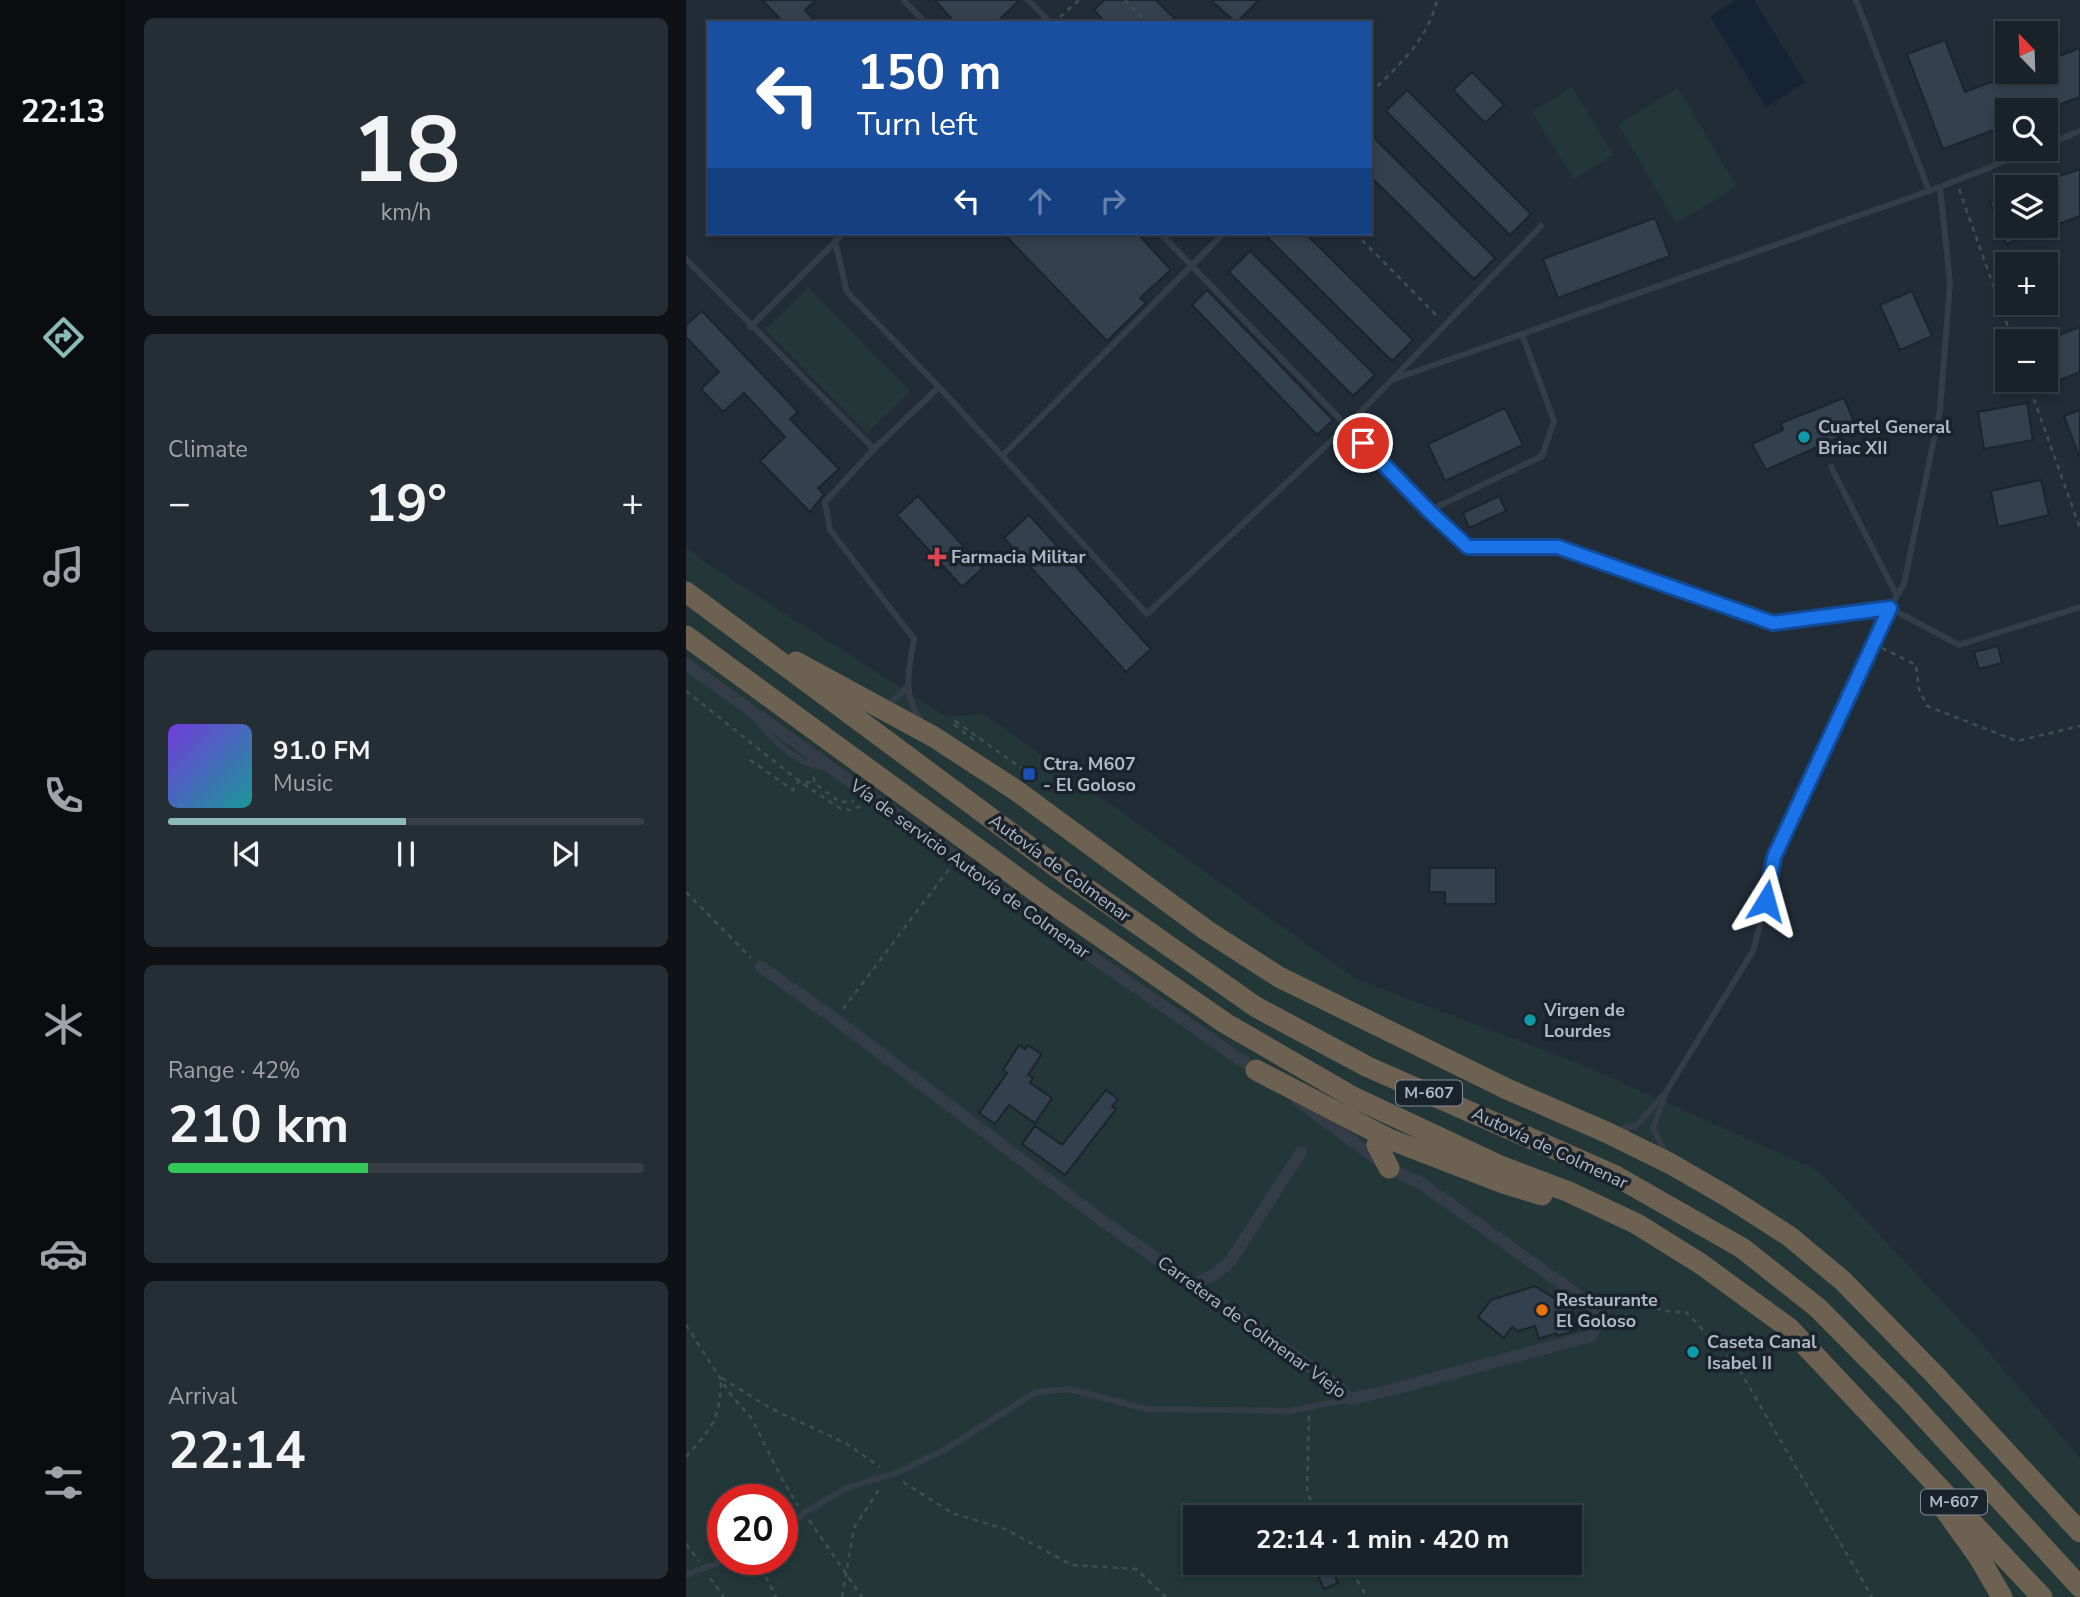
<!DOCTYPE html>
<meta charset="utf-8">
<style>
:root{--surface:#192129;--page:#262e35;--text:#f1f3f6;--muted:#9fa3a8;--line:#373e46;--accent:#8bbbb9}
body{margin:0;font-family:"Nunito Sans",sans-serif;background:var(--page);color:var(--text);height:100vh;display:flex;flex-direction:column;font-size:26px;white-space:nowrap}
*{box-sizing:border-box;margin:0}
p{font-size:23px;color:var(--muted)}
.icon{flex:none;width:38px;height:38px;fill:none;stroke:currentColor;stroke-width:2;stroke-linecap:round;stroke-linejoin:round}
.map{position:relative;flex:1;overflow:hidden}
.drawer{display:flex;flex-direction:column;gap:18px;padding:18px;background:#0e1217;width:560px}
.drawer>*{flex:none}
.hud{position:absolute;left:21px;top:21px;width:665px;height:214px;border-radius:0px;box-shadow:0 4px 10px #0003,0 0 0 2px var(--line);background:#1a4fa0;color:#fff;overflow:hidden}
.needle{width:46px;rotate:337deg}
.buttons{position:absolute;left:1309px;top:21px;display:grid;gap:14px}
.buttons a{display:grid;place-items:center;width:63px;height:63px;border-radius:0px;background:var(--surface);box-shadow:0 4px 10px #0003,0 0 0 2px var(--line);font-size:35px}
.speed{position:absolute;left:21px;top:1484px;display:flex;gap:14px;font-size:35px;font-weight:700;text-align:center}
.speed>*{display:grid;place-content:center;width:91px;height:91px;border-radius:50%;background:var(--surface);box-shadow:0 4px 10px #0003,0 0 0 2px var(--line);line-height:1}
.speed .limit{border:10px solid #d22;background:#fff;color:#111}
.pin{position:absolute;display:grid;place-items:center;width:60px;height:60px;color:#fff;margin:-30px;border:4px solid #fff;border-radius:50%;box-shadow:0 2px 7px #0007}
.me{position:absolute;width:77px;margin:-38px;rotate:8deg;stroke-linejoin:round;filter:drop-shadow(0 0 5px #0008)}
.turn{display:flex;align-items:center;gap:24px;height:147px;padding:0 35px;font-size:32px}
.turn .icon{width:91px;height:91px;stroke-width:2.5}
.turn b{display:block;font-size:49px;line-height:60px}
.lanes{display:flex;align-items:center;height:66px;padding:0 35px;background:#0003;justify-content:center;gap:35px;direction:ltr}
.lanes .off{opacity:.35}
.big{font-size:52px;font-weight:700;line-height:1.1}
.drawer .card{flex:1;display:flex;flex-direction:column;justify-content:center;gap:10px;min-width:0;padding:0 24px;border-radius:10px;background:var(--page)}
.drawer .dial{align-items:center;gap:0}
.dial b{font-size:91px;line-height:1}
.song{display:flex;align-items:center;gap:21px}
.cover{width:84px;height:84px;border-radius:10px;background:linear-gradient(135deg,hsl(260 70% 55%),hsl(180 70% 35%))}
.played{height:7px;border-radius:4px;background:linear-gradient(90deg,var(--accent) 50%,var(--line) 50%)}
.keys{display:flex;justify-content:space-around;direction:ltr}
.heat{display:flex;justify-content:space-between;align-items:center;font-size:38px;direction:ltr}
.charge{height:10px;border-radius:5px;background:linear-gradient(90deg,#34c759 42%,var(--line) 0)}
.trip{position:absolute;left:497px;top:1505px;width:399px;height:70px;border-radius:0px;background:var(--surface);box-shadow:0 4px 10px #0003,0 0 0 2px var(--line);font-weight:700;line-height:70px;text-align:center}
main{display:flex;flex:1;min-height:0}
.tab-bar{display:flex;flex-direction:column;width:126px;justify-content:space-around;align-items:center;background:#0a0d10;color:var(--muted)}
.tab-bar .icon{width:49px;height:49px}
.tab-bar .active{color:var(--accent)}
.tab-bar b{font-size:32px;color:var(--text)}
.map>svg:first-child{display:block}
.green{fill:#233738;fill-rule:evenodd}
.water{fill:#152434}
.building{fill:#33404e;stroke:#1c252e;stroke-width:2}
.lines{fill:none;stroke-linecap:round;stroke-linejoin:round}
.path{stroke:#3c5050;stroke-width:2.5;stroke-dasharray:5 5;stroke-linecap:butt}
.lane{stroke:#343d47;stroke-width:6}
.street{stroke:#343d47;stroke-width:12}
.highway{stroke:#6d6152;stroke-width:21}
.route-casing{stroke:#114b97;stroke-width:18}
.route{stroke:#1a73e8;stroke-width:12}
.culture-dot{fill:#0f9aa8;stroke:#1a232c;stroke-width:2.5}
.health-dot{fill:#e0444e;stroke:#1a232c;stroke-width:2.5}
.transit-dot{fill:#1a4fb4;stroke:#1a232c;stroke-width:2.5}
.food-dot{fill:#e8710a;stroke:#1a232c;stroke-width:2.5}
.labels{text-anchor:middle;dominant-baseline:central;stroke-width:7;stroke-linejoin:round;paint-order:stroke}
.shield{fill:#1a232c;stroke:#828b96;stroke-width:2}
.shield-label{font-size:16px;font-weight:bold;fill:#afb8c4}
.poi-label{font-size:18px;font-weight:bold;fill:#afb8c4;stroke:#1a232c;text-anchor:start}
.street-label{font-size:18px;fill:#afb8c4;stroke:#1a232c}
</style>
<main>
<nav class="tab-bar">
<b>22:13</b>
<svg class="icon active" aria-label="directions" viewBox="0 0 24 24"><path d="M12 3l9 9-9 9-9-9zM9 14v-3h6M13 9l2 2-2 2"/></svg>
<svg class="icon" aria-label="music" viewBox="0 0 24 24"><path d="M9 18V5l10-2v13"/><circle cx="6" cy="18" r="3"/><circle cx="16" cy="16" r="3"/></svg>
<svg class="icon" aria-label="phone" viewBox="0 0 24 24"><path d="M5 4h4l2 5-3 2q2 4 5 5l2-3 5 2v4C11 20 4 13 5 4z"/></svg>
<svg class="icon" aria-label="climate" viewBox="0 0 24 24"><path d="M12 3v18M4 7l16 10M4 17L20 7"/></svg>
<svg class="icon" aria-label="car" viewBox="0 0 24 24"><path d="M5 17H2v-5l4-1 3-4h7l3 4 3 1v5h-3M9 17h6M6 11h13"/><circle cx="7" cy="17" r="2"/><circle cx="17" cy="17" r="2"/></svg>
<svg class="icon" aria-label="filters" viewBox="0 0 24 24"><path d="M4 7h16M4 17h16"/><circle cx="9" cy="7" r="2"/><circle cx="15" cy="17" r="2"/></svg>
</nav>
<section class="drawer">
<div class="card dial"><b>18</b><p>km/h</p></div>
<div class="card"><p>Climate</p>
<div class="heat"><a>−</a><b class="big">19°</b><a>+</a></div>
</div>
<div class="card">
<div class="song"><i class="cover"></i><div><b>91.0 FM</b><p>Music</p></div></div>
<div class="played"></div>
<div class="keys"><svg class="icon" aria-label="previous" viewBox="0 0 24 24"><path d="M18 5L8 12l10 7zM5 5v14"/></svg><svg class="icon" aria-label="pause" viewBox="0 0 24 24"><path d="M8 5v14M16 5v14"/></svg><svg class="icon" aria-label="next" viewBox="0 0 24 24"><path d="M6 5l10 7-10 7zM19 5v14"/></svg></div>
</div>
<div class="card"><p>Range · 42%</p><b class="big">210 km</b><div class="charge"></div></div>
<div class="card"><p>Arrival</p><b class="big">22:14</b></div>
</section>
<div class="map">
<svg width="1394" height="1597" viewBox="0 0 1394 1597">
<rect width="100%" height="100%" fill="#212c37"/>
<path class="green" d="M886 87 927 155 888 179 846 112Z
M992 88 1051 187 990 223 932 124Z
M122 287 224 391 181 433 79 329Z
M0 546 14 559 259 716 298 714 670 979 897 1065 1133 1171 1288 1335 1394 1458V1597H0ZM37 1500H96V1559H37ZM509 1517H884V1563H509Z"/>
<path class="water" d="M1050 0H1068L1119 82 1080 107 1024 16Z"/>
<path class="building" d="M76 0H130L119 10 131 23H98Z
M249 0H334L310 23H269Z
M418 0H470L493 23H420L408 10Z
M525 0H573L550 23Z
M1259 40 1279 92 1332 72H1360V61L1394 48V97L1359 110H1321V125L1257 149 1221 54Z
M786 72 818 105 799 123 767 90Z
M721 90 845 214 824 235 700 111Z
M684 134 809 258 788 279 684 176Z
M1394 169V216L1320 244 1304 202 1321 196V226H1360V181Z
M969 218 984 256 872 298 857 259Z
M317 233H451L485 270 454 298 460 303 421 341Z
M577 233H619L727 340 706 361Z
M564 251 689 375 667 396 543 272Z
M521 290 647 420 631 435 506 305Z
M1226 291 1246 336 1214 350 1194 305Z
M16 311 112 412 104 419 153 469 132 488 138 494 124 512 74 461 99 437 58 393 37 412 15 389 33 372 0 337V325Z
M1394 327V372L1374 380 1359 341Z
M1158 398 1171 429 1080 470 1066 444 1097 430 1095 423Z
M1341 403 1347 440 1298 449 1292 412Z
M819 408 837 445 759 481 742 444Z
M1394 410V456H1393L1378 416Z
M1355 480 1363 515 1312 527 1305 491Z
M232 496 297 568 276 587 211 515Z
M813 496 820 511 783 528 777 513Z
M343 515 465 649 440 672 318 538Z
M1312 646 1316 663 1293 669 1288 652Z
M744 868H810V904H759V892H743Z
M333 1045 339 1049 342 1045 354 1053 355 1055 342 1075 347 1078 344 1083 366 1098 349 1123 323 1105 309 1124 293 1113 321 1073 317 1070Z
M420 1090 432 1099 426 1107 430 1109 379 1175 336 1144 349 1126 376 1145Z
M849 1286 887 1310 891 1330 871 1336 870 1333 853 1339 849 1326 832 1331 826 1327 818 1338 792 1317 805 1300Z
M645 1567 652 1583 638 1589 631 1573Z"/>
<g class="lines">
<path class="path" d="M439 0 462 23
M374 17 393 0
M684 93C713 66 742 39 751 0
M1273 189 1327 341
M669 233 753 318
M1341 380 1394 528
M1196 648 1230 665 1233 689 1241 706 1331 741 1394 726
M0 691 113 781 155 809 165 810 175 806
M288 740 267 724 269 721 338 770
M64 760 107 790 113 781 128 783
M128 777V783L154 802 168 801
M0 892 65 958
M157 1009 263 869
M920 1306H961L986 1312H1000L1051 1366 1186 1597
M0 1325 45 1395 66 1419 96 1479 112 1506
M36 1378 84 1408 161 1444 194 1467
M623 1416 621 1493 635 1517
M0 1457C25 1429 34 1420 35 1381
M217 1482 266 1513 319 1529 386 1565 450 1569 480 1597
M123 1520 176 1597
M0 1544 13 1561
M71 1559 90 1597
M661 1563 681 1597
M24 1578 38 1597
M156 1597 168 1528 194 1488"/>
<path class="lane" d="M217 0 240 23
M342 0 365 23
M1170 0 1243 191
M1360 145 1394 131
M474 233 743 511 782 547H872L1087 623 1204 608 1273 645 1394 607
M149 241 161 292 253 387 461 614 661 426 855 226
M0 259 188 449
M64 327 158 233
M708 379 1254 187 1350 149
M316 456 538 233
M1145 467 1211 596
M743 511 856 456 868 421 836 334
M197 702H205L221 687
M71 719C86 741 112 764 139 768
M236 722C215 694 223 670 228 639L144 530 139 502 188 449 253 387
M979 1095 967 1128 981 1156
M929 1130 950 1126 980 1092 1067 951 1080 901 1085 867 1089 857 1204 608 1218 584 1254 410 1264 283 1254 187
M96 1532 118 1513 158 1489 213 1472 260 1449 350 1392 384 1389 460 1409 603 1411 664 1399
M0 1575 42 1559"/>
<path class="street" d="M0 664 271 858 354 921 574 1073
M75 967 149 1019 417 1221 653 1387 664 1399 701 1391 905 1336 914 1319 907 1306 736 1184 703 1168 611 1100
M508 1285 529 1274 543 1263 615 1152"/>
<path class="highway" d="M0 592 380 874 570 1007 682 1067 928 1175 1056 1248 1132 1308 1220 1397 1394 1587
M0 636 363 901 539 1023 667 1097 812 1165 883 1192 951 1224 1015 1264 1103 1328 1356 1597
M110 662 248 737 331 791 520 930 593 977 821 1089 920 1132 985 1164 1042 1197 1103 1236 1157 1281 1249 1375 1394 1532
M570 1070 703 1139 817 1183 856 1195
M703 1139 693 1142 691 1145 703 1168
M1257 1507 1294 1559 1316 1597"/>
</g>
<g class="lines">
<g class="route-casing">
<path id="route" d="M677 443 743 511 782 547H872L1087 623 1204 608 1088 857 1080 901"/>
</g>
<use href="#route" class="route"/>
</g>
<g class="culture-dot">
<circle cx="1118" cy="437" r="7"/>
<circle cx="844" cy="1020" r="7"/>
<circle cx="1007" cy="1352" r="7"/>
</g>
<path class="health-dot" d="M247.5 546.5h7v7h7v7h-7v7h-7v-7h-7v-7h7z"/>
<rect class="transit-dot" x="336" y="767" width="14" height="14" rx="3.5"/>
<circle class="food-dot" cx="856" cy="1310" r="7"/>
<g class="labels">
<g class="shield">
<rect x="710" y="1080.5" width="66" height="25" rx="5"/>
<rect x="1235" y="1489.5" width="66" height="25" rx="5"/>
</g>
<g class="shield-label">
<text x="743" y="1093">M-607</text>
<text x="1268" y="1502">M-607</text>
</g>
<g class="poi-label">
<text x="1132" y="427">Cuartel General<tspan x="1132" dy="21">Briac XII</tspan></text>
<text x="265" y="557">Farmacia Militar</text>
<text x="357" y="764">Ctra. M607<tspan x="357" dy="21">- El Goloso</tspan></text>
<text x="858" y="1010">Virgen de<tspan x="858" dy="21">Lourdes</tspan></text>
<text x="870" y="1300">Restaurante<tspan x="870" dy="21">El Goloso</tspan></text>
<text x="1021" y="1342">Caseta Canal<tspan x="1021" dy="21">Isabel II</tspan></text>
</g>
<g class="street-label">
<text transform="translate(374 868) rotate(36)">Autovía de Colmenar</text>
<text transform="translate(284 869) rotate(36)">Vía de servicio Autovía de Colmenar</text>
<text transform="translate(864 1148) rotate(25)">Autovía de Colmenar</text>
<text transform="translate(566 1327) rotate(36)">Carretera de Colmenar Viejo</text>
</g>
</g>
</svg>
<div class="buttons">
<a><svg class="needle" viewBox="-14 -14 28 28"><path d="M0-13l5 13h-10z" fill="#e53935"/><path d="M0 13l5-13h-10z" fill="#9fa3a8"/></svg></a>
<a><svg class="icon" aria-label="search" viewBox="0 0 24 24"><circle cx="10" cy="10" r="6"/><path d="M15 15l6 6"/></svg></a>
<a><svg class="icon" aria-label="layers" viewBox="0 0 24 24"><path d="M12 4l9 5-9 5-9-5zM3 14l9 5 9-5"/></svg></a>
<a>+</a>
<a>−</a>
</div>
<div class="speed"><div class="limit">20</div></div>
<div class="pin" style="left:677px;top:443px;background:#d93025"><svg class="icon" aria-label="arrive" viewBox="0 0 24 24"><path d="M6 21V4h12l-3 4 3 4H6"/></svg></div>
<svg class="me" style="left:1080px;top:901px" viewBox="-20 -20 40 40"><path d="M0-17L14 15 0 8-14 15z" fill="#1a73e8" stroke="#fff" stroke-width="4"/></svg>
<div class="trip">22:14 · 1 min · 420 m</div>
<div class="hud">
<div class="turn"><svg class="icon" aria-label="left" viewBox="0 0 24 24"><path d="M17 20v-9H6M10 6l-5 5 5 5"/></svg><div><b>150 m</b>Turn left</div></div>
<div class="lanes"><svg class="icon" aria-label="left" viewBox="0 0 24 24"><path d="M17 20v-9H6M10 6l-5 5 5 5"/></svg><svg class="icon off" aria-label="ahead" viewBox="0 0 24 24"><path d="M12 20V5M6 11l6-6 6 6"/></svg><svg class="icon off" aria-label="right" viewBox="0 0 24 24"><path d="M7 20v-9h11M14 6l5 5-5 5"/></svg></div>
</div>
</div>
</main>
